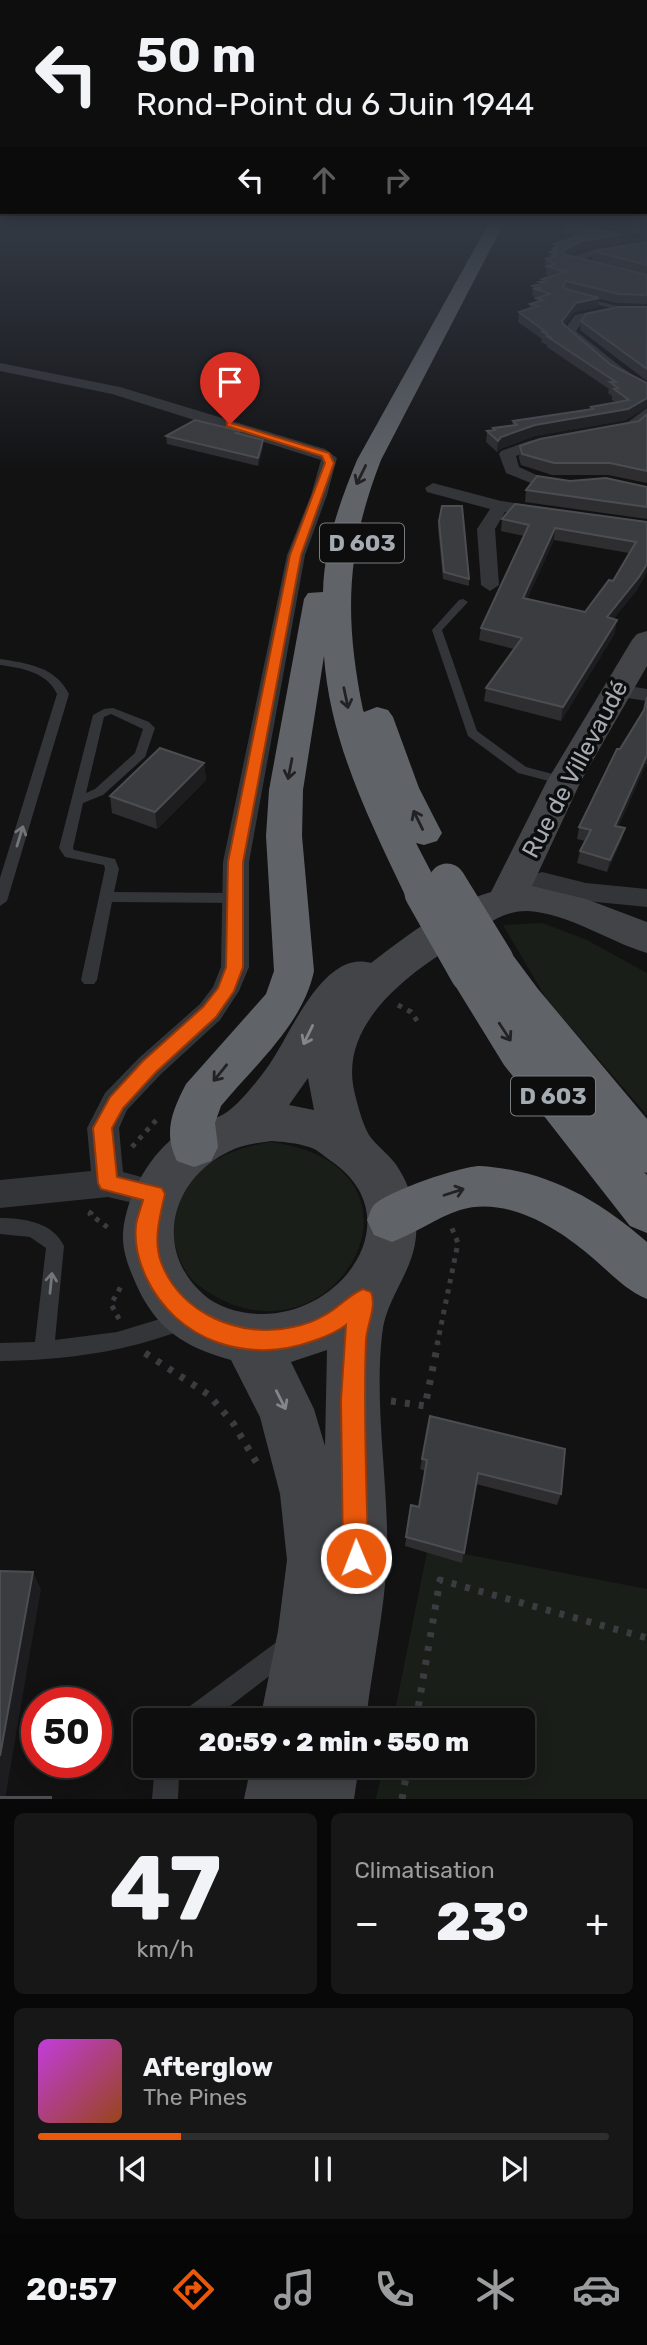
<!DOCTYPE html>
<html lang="fr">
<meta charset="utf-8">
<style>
:root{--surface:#0e0e0e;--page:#171717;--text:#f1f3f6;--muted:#9b9c9e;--line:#2e2e2e;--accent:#ea580c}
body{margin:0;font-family:Rubik,sans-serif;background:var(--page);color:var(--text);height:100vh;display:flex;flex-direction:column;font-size:26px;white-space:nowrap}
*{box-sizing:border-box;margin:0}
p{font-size:23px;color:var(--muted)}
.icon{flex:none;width:38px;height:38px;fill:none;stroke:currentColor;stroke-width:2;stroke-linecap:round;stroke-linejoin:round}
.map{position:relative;height:1799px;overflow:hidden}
.sheet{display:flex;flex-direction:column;gap:14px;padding:14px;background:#080808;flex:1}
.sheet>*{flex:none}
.hud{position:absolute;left:0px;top:0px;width:648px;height:214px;box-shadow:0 4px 18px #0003,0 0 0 2px var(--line);background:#0e0e0e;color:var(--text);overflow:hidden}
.speed{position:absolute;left:21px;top:1687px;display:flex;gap:14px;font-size:35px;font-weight:700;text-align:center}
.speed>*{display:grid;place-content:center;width:91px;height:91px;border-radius:50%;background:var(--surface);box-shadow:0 4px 18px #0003,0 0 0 2px var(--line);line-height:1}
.speed .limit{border:10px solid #d22;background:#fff;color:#111}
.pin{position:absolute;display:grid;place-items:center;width:60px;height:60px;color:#fff;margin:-72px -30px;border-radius:50% 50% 50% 0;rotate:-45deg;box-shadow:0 0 7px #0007}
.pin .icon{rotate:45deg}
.me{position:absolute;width:77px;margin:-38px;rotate:359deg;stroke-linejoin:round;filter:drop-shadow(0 0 5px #0008)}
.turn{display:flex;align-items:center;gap:24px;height:147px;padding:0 21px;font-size:32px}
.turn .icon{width:91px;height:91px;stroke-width:2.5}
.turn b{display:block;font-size:49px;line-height:60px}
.lanes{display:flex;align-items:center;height:66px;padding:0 21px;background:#0003;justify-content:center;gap:35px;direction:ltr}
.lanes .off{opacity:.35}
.big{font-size:52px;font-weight:800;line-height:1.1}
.sheet .tile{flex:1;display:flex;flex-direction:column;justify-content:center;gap:10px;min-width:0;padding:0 24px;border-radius:10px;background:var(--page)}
.sheet .dial{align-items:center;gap:0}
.dial b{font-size:91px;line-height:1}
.song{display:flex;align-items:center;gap:21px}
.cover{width:84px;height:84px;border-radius:10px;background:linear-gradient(135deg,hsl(290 70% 55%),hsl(20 70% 35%))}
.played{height:7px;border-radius:4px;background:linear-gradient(90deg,var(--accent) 25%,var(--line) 25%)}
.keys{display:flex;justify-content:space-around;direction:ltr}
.heat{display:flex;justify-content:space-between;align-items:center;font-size:38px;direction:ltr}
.sheet .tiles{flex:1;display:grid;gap:14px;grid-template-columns:1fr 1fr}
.tile:last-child{grid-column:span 2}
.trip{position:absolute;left:133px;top:1708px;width:402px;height:70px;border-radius:10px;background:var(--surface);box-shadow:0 4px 18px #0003,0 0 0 2px var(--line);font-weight:800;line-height:70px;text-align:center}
.dock{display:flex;height:112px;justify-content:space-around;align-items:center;background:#060606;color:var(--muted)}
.dock .icon{width:49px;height:49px}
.dock .current{color:var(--accent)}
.dock b{font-size:32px;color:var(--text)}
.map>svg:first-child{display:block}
.green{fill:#191e19}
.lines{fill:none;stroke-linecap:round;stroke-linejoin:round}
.path-far1{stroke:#3a3c3f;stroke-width:5;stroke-dasharray:4.5 6;stroke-linecap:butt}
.path{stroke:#3a3c3f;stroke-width:7;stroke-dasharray:5 9;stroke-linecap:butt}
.lane{fill:#343538;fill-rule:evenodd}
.street{fill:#343538;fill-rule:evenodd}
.secondary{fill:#424448;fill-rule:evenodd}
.highway{fill:#606368;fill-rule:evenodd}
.highway-bridge{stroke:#606368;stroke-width:37}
.wall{fill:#2e2e31;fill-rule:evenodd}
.shaded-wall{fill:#1d1d1f}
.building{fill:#3b3c3f;stroke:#4b4d51;stroke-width:2;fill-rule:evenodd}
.oneway{stroke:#222224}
.oneway2{stroke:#72767b}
.oneway3{stroke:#82878d}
.route{fill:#ea580c;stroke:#983908;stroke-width:2}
.labels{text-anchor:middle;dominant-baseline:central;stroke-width:7;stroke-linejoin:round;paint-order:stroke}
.shield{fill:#0d0d0e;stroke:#777c81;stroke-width:2}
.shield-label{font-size:23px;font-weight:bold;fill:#a5abb2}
.street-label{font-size:24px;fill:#a5abb2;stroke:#0d0d0e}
</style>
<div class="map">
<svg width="647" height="1799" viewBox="0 0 647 1799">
<rect width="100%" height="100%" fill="#121213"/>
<path class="green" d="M542 923 587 940 647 973V1115L547 1000 503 925Z
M271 1142C456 1168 329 1385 198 1285 186 1276 178 1259 175 1244 163 1180 217 1150 271 1142Z
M428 1547 647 1589V1799H376L383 1766H523V1720H393Z"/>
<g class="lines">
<path class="path-far1" d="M398 1005 411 1012 420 1025
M132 1147 159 1117
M92 1211 90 1214 111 1230
M119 1319 111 1304 123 1283
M437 1345 458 1243 451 1226"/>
<path class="path" d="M145 1353 209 1395 233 1423 258 1465
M391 1401 425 1406 438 1343
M416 1720 440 1580 647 1638
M402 1799 408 1766"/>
<path class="lane" d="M581 297 621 307 622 308 619 310 579 300Z
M463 599 468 602 442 630 477 731 526 767 568 778 570 781 568 784 564 785 518 773 468 736 432 630 459 600Z
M0 659C27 663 56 667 69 694L7 901 0 906V878L57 694C47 672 22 668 0 665Z
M113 708 149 722 155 728 145 757 103 795 83 803 73 848 74 850 115 859 119 869 114 892 237 893 244 898 237 903 112 902 97 980 94 984H84L81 980 105 869 104 865 65 857 59 848 93 715 104 709ZM111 714 143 729 135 753 95 789 86 793 104 717Z
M0 1218C23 1218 53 1222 64 1246L55 1340 117 1332 183 1312 190 1315 193 1321 190 1327C128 1352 66 1360 0 1361V1343L35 1342 46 1248 30 1237 0 1234Z
M286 1637 294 1641 298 1649 294 1657 212 1720H184L190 1706 278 1641Z
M159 1766H184L179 1778 178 1799H152L154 1776Z"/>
<path class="street" d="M629 247 634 250 633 252 596 255 581 260 599 267 593 270 563 260 595 249Z
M617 306H647V314H617L583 321 576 331 621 367 647 384V394L611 373 563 332 575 315Z
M0 363 120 387 325 449 337 458 327 495 305 555 249 862V967L239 991 220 1020 161 1074 127 1110 119 1128 123 1172 167 1184 172 1194 167 1204 155 1208 108 1197 0 1208V1180L91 1171 87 1128 105 1093 139 1058 200 1004 213 987 221 967 223 862 287 555 311 495 321 460 112 394 0 371Z
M647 408V420L637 429 606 437 598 432 601 429 627 423Z
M554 436 559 438 562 441 559 444 537 448 516 456 519 467 541 477 576 482 578 485 576 488 538 486 506 473 499 454 501 451 529 441Z
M433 483 501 501 547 508 556 513 547 518 505 512 495 529 499 585 490 591 481 585 477 529 490 509 427 492 425 488Z
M616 684 647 689V701L608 695 605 690 608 685Z
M542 872 586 883 647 889V907L586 901 533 887 529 881 533 875Z"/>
<path class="secondary" d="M647 631V666L581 781 532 886 586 899 647 922V953C607 941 571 914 528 911 504 910 485 926 466 938 415 969 339 1020 354 1090 357 1103 362 1123 369 1135 375 1144 387 1153 394 1162 409 1181 418 1212 416 1236 413 1273 385 1299 382 1335 374 1409 389 1484 387 1557 385 1609 372 1668 366 1720H260L278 1631 287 1560 280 1494 260 1417 231 1360C184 1347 156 1329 136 1284 129 1268 122 1251 123 1233 126 1195 151 1151 183 1131 196 1122 215 1121 227 1112 240 1103 260 1078 269 1065 291 1034 323 949 371 963 406 936 448 904 491 892L547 781 632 640 637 634ZM308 1078 314 1110 289 1105ZM272 1141C284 1142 297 1143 309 1147 317 1149 324 1156 331 1161 411 1215 346 1314 262 1314 242 1314 218 1308 203 1294 154 1250 170 1182 226 1153 240 1145 256 1143 272 1141ZM327 1350 325 1446 314 1409 291 1362Z
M251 1766H359L354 1799H244Z"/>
<path class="highway" d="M490 221H505L381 460C346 550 344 616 363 710L364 712 377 707 388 710 393 717 419 788 442 833 437 841 424 845 416 843 442 893 437 902 423 906 409 902 404 893C368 817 330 741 324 656L303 790 302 836 314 971C303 1024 255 1065 221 1106L215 1123 218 1147 211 1161 194 1167 177 1161C163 1133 172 1111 186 1084L266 994 274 971 266 836 269 790 304 599 308 593 323 592C324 545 340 502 357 460Z
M495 945 509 950 538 989 647 1119V1173L644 1172 647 1175V1233L630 1226 504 1065 448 974 454 963 469 959 475 961 481 950Z
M480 1166C546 1170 598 1199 647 1242V1299C623 1289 608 1270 588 1254 555 1226 505 1196 460 1210 436 1218 416 1233 392 1242L374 1235 367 1220C369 1216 371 1208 374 1205 388 1191 461 1166 480 1166Z"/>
<path class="highway-bridge" d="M447 882 495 960
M423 893 469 974"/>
</g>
<path class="wall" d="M566 221H647V274L592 260 593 251 646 242 640 235 592 224 588 226 619 244 580 249 569 255 647 275V304L617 303 599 299 598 307 574 312 564 326 611 365 647 383 626 420 534 436 500 449 497 452 486 442 487 431H492L493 428 512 425 513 421 590 409 591 407 616 402 612 400V396L608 393 609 389 547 347V345L541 342 542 339 518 322 519 312 529 309 530 304 536 302 537 300 534 299V296L532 295 533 286 539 284 542 279 550 276 546 275 547 269 545 268 546 259 551 258 554 244 577 237 565 234Z
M647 307V381L580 330 581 321Z
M647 414V483L608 475H552L521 465 519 458 520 446 639 421Z
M240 431V434L263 440V448L258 466 167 444 166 436Z
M570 481 647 487V519L525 502 526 490Z
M502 519 647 522 637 590 613 619 615 633 561 721 484 701 486 688 514 649 479 640 481 628 524 536 501 531ZM554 540 629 553 613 581 585 612 527 599Z
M439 521 469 579V586L443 579 438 528Z
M647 697V764H646L618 827 622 839 607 872 577 863 580 851 585 841 577 839 579 827 620 749 644 710Z
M204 763 206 780 157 829 112 813 110 796Z
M422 1459 561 1494 557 1505 476 1484 462 1563 405 1546 411 1505 419 1507 425 1471 420 1469Z"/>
<path class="shaded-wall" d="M586 221H592V224L585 226Z
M620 235 619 244 580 249 560 259 562 251 581 241Z
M599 298 598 307 574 312 561 330 562 321 576 303Z
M647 398V407L626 420 534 436 500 449 497 452 498 441 501 437 535 425Z
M263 440V448L258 466V458Z
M555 528 554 540 522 611 523 598Z
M647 564V573L637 590 605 630 607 617Z
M617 620 615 633 561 721 563 707Z
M647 755 646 764 613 838 615 826Z
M204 763 206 780 157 829 155 812Z
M625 828 622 839 607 872 610 860Z
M33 1572 41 1589 5 1799H0V1756Z"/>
<path class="building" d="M568 221H586V225L620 235 581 241 562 251 563 254 647 275V295L619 294 566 281 563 285 565 289 599 298 576 303 562 321 563 324 611 365 647 383V398L628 409 535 425 501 437 498 441 487 431 495 430 493 428 517 425 513 421 593 409 591 407 629 400 614 389 618 388 610 382H616L548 337H550L543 332H546L519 312 537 306 530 304 543 300 537 298 550 294 535 289 539 288 533 286 543 283 539 282 545 280 542 279 566 272 547 266 555 264 546 259 555 256 552 255 557 254 551 252 559 250 552 249 561 246 554 244 591 233 566 225 572 223 566 222Z
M617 221H647V233L642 227Z
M647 242V265L593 251Z
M619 307H647V369L581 321 586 314Z
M647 414V471L610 463H554L522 454 520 446 540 439 639 421Z
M195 420 240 431 236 433 263 440 258 458 166 436Z
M537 476 570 481 606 478 647 487V507L526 490Z
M515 504 647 522V564L639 577 607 617 617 620 563 707 486 688 522 638 481 628 529 525 502 519ZM555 528 636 542 613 581 609 580 585 612 523 598Z
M442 506H462L469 579 444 572 439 521Z
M647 697V755L615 826 625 828 610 860 580 851 591 830 579 827 617 749H620L644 710Z
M160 748 204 763 155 812 110 796Z
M430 1416 565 1449 561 1494 478 1473 464 1553 406 1537 411 1505 419 1507 427 1460 422 1459Z
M0 1571 33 1572 0 1756Z
M0 1797H51V1799H0Z"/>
<defs><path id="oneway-shaft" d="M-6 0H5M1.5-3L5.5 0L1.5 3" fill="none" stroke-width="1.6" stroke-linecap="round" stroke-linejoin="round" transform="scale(1.75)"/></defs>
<g class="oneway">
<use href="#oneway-shaft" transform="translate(361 475) rotate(116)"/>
<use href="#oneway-shaft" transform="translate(346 698) rotate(78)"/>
<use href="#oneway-shaft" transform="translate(290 769) rotate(101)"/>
<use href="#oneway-shaft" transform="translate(418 820) rotate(-116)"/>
<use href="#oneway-shaft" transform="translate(505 1032) rotate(57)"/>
<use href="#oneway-shaft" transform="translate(220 1073) rotate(129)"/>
<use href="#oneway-shaft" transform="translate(454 1192) rotate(-18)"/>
</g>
<g class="oneway2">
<use href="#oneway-shaft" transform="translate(20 836) rotate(-73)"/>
<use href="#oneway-shaft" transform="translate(51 1283) rotate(-84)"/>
</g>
<g class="oneway3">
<use href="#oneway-shaft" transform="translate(308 1035) rotate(116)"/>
<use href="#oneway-shaft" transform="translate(281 1400) rotate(63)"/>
</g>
<linearGradient id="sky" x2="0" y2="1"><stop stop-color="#0a0a0a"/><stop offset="0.47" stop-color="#333944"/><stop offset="1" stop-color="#333944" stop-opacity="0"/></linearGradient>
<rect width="647" height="473" fill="url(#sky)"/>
<path class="route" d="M227 422 329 453 334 463 301 555 243 862V967L234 991 216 1017 156 1072 123 1108 112 1128 117 1177 162 1188 165 1194C160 1216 153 1240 161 1262 180 1314 241 1339 293 1327 303 1325 315 1321 323 1316 338 1309 348 1295 363 1289L371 1292C377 1307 367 1324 366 1340 363 1413 367 1485 368 1558L365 1567 356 1571 347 1567 343 1558 341 1400 346 1325C336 1333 325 1337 313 1341 248 1365 176 1341 146 1277 139 1262 134 1243 136 1225 137 1217 141 1208 143 1200L101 1189 98 1183 93 1128 110 1097 143 1061 203 1007 218 988 226 967 228 862 290 555 325 463 322 456 227 426Z"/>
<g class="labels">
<g class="shield">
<rect x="320" y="523.5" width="84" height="39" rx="5"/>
<rect x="511" y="1076.5" width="84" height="39" rx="5"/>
</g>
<g class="shield-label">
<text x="362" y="543">D 603</text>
<text x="553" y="1096">D 603</text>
</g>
<g class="street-label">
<text transform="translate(575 769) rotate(-62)">Rue de Villevaudé</text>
</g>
</g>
</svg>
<div class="speed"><div class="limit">50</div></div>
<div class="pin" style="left:230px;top:424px;background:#d93025"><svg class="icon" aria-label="arrive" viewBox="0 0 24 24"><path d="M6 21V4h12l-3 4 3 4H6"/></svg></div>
<svg class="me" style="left:356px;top:1558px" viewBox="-20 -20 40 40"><circle r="17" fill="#ea580c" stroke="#fff" stroke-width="3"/><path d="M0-11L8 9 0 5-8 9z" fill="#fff"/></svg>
<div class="trip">20:59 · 2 min · 550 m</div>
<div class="hud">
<div class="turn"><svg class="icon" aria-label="left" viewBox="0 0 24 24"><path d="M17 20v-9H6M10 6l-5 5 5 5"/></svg><div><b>50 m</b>Rond-Point du 6 Juin 1944</div></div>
<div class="lanes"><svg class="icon" aria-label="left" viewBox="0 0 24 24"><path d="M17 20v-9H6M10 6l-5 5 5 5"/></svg><svg class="icon off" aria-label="ahead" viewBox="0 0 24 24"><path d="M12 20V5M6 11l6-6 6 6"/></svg><svg class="icon off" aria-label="right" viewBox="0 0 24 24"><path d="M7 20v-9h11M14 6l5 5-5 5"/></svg></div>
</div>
</div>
<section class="sheet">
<div class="tiles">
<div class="tile dial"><b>47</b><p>km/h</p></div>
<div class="tile"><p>Climatisation</p>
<div class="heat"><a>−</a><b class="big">23°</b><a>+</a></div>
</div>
<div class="tile">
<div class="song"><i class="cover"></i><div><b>Afterglow</b><p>The Pines</p></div></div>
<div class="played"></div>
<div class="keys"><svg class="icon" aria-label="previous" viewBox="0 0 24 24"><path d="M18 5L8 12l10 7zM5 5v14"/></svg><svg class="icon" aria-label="pause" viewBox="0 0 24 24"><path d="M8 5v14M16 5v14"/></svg><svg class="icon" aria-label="next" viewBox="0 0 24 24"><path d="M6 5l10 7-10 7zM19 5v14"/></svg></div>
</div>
</div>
</section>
<nav class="dock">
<b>20:57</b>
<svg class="icon current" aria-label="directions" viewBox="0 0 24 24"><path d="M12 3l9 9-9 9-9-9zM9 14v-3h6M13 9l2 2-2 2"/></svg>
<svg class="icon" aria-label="music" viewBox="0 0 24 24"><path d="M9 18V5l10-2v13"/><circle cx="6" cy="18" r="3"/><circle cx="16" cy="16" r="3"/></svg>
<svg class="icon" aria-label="phone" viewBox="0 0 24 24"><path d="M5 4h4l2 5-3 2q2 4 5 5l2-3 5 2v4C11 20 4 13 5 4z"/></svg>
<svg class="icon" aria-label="climate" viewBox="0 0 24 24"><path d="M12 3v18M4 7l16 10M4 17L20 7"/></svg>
<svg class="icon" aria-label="car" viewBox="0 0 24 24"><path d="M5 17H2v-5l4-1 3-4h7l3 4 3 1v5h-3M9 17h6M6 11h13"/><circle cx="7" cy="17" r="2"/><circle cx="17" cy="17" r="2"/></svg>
</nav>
